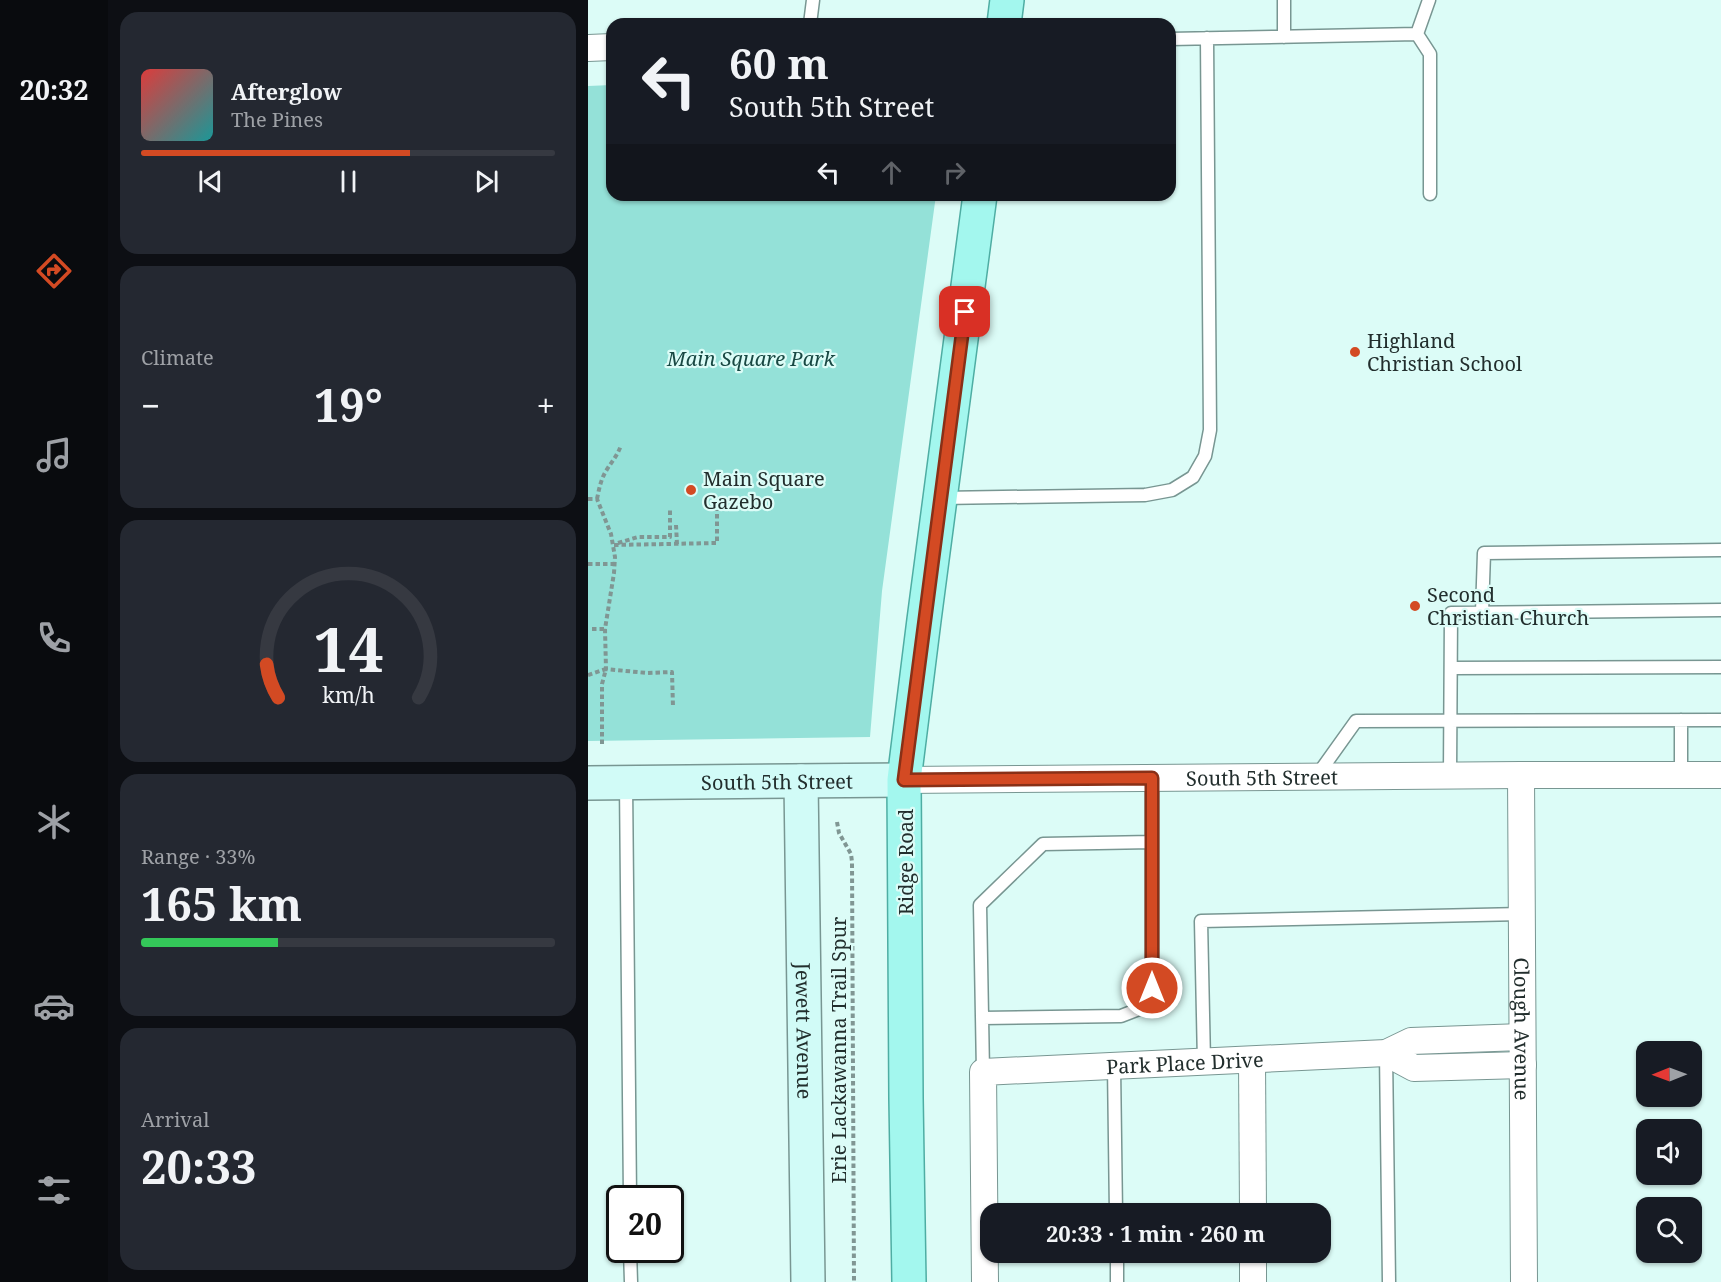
<!DOCTYPE html>
<meta charset="utf-8">
<style>
:root{--surface:#171b24;--page:#242831;--text:#f1f3f6;--muted:#9ea1a6;--line:#363941;--accent:#d34a23}
body{margin:0;font-family:"Noto Serif",serif;background:var(--page);color:var(--text);height:100vh;display:flex;flex-direction:column;font-size:22px;white-space:nowrap}
*{box-sizing:border-box;margin:0}
p{font-size:20px;color:var(--muted)}
.icon{flex:none;width:33px;height:33px;fill:none;stroke:currentColor;stroke-width:2;stroke-linecap:round;stroke-linejoin:round}
.map{position:relative;flex:1;overflow:hidden}
.panel{display:flex;flex-direction:column;gap:12px;padding:12px;background:#0d0f14;width:480px}
.panel>*{flex:none}
.banner{position:absolute;left:18px;top:18px;width:570px;height:183px;border-radius:18px;box-shadow:0 2px 4px #0004;background:#171b24;color:var(--text);overflow:hidden}
.needle{width:39px;rotate:269deg}
.buttons{position:absolute;left:1048px;top:1041px;display:grid;gap:12px}
.buttons a{display:grid;place-items:center;width:66px;height:66px;border-radius:12px;background:var(--surface);box-shadow:0 2px 4px #0004;font-size:30px}
.speed{position:absolute;left:18px;top:1185px;display:flex;gap:12px;font-size:30px;font-weight:700;text-align:center}
.speed>*{display:grid;place-content:center;width:78px;height:78px;border-radius:50%;background:var(--surface);box-shadow:0 2px 4px #0004;line-height:1}
.speed .limit{border:3px solid #111;border-radius:9px;background:#fff;color:#111}
.pin{position:absolute;display:grid;place-items:center;width:51px;height:51px;color:#fff;margin:-26px;border-radius:12px;box-shadow:0 3px 9px #0006}
.me{position:absolute;width:66px;margin:-33px;rotate:0deg;stroke-linejoin:round;filter:drop-shadow(0 0 4px #0008)}
.turn{display:flex;align-items:center;gap:21px;height:126px;padding:0 24px;font-size:27px}
.turn .icon{width:78px;height:78px;stroke-width:2.5}
.turn b{display:block;font-size:42px;line-height:51px}
.lanes{display:flex;align-items:center;height:57px;padding:0 24px;background:#0003;justify-content:center;gap:30px;direction:ltr}
.lanes .off{opacity:.35}
.big{font-size:45px;font-weight:700;line-height:1.1}
.panel .widget{flex:1;display:flex;flex-direction:column;justify-content:center;gap:9px;min-width:0;padding:0 21px;border-radius:18px;background:var(--page)}
.panel .dial{align-items:center;gap:0}
.dial svg{height:156px;overflow:visible;fill:none;stroke:var(--line);stroke-width:7;stroke-linecap:round;text-anchor:middle}
.dial text{fill:var(--text);stroke:none}
.song{display:flex;align-items:center;gap:18px}
.cover{width:72px;height:72px;border-radius:9px;background:linear-gradient(135deg,hsl(0 70% 55%),hsl(180 70% 35%))}
.played{height:6px;border-radius:3px;background:linear-gradient(90deg,var(--accent) 65%,var(--line) 65%)}
.keys{display:flex;justify-content:space-around;direction:ltr}
.heat{display:flex;justify-content:space-between;align-items:center;font-size:33px;direction:ltr}
.charge{height:9px;border-radius:4px;background:linear-gradient(90deg,#34c759 33%,var(--line) 0)}
.trip{position:absolute;left:392px;top:1203px;width:351px;height:60px;border-radius:18px;background:var(--surface);box-shadow:0 2px 4px #0004;font-weight:700;line-height:60px;text-align:center}
main{display:flex;flex:1;min-height:0}
.menu{display:flex;flex-direction:column;width:108px;justify-content:space-around;align-items:center;background:#090b0e;color:var(--muted)}
.menu .icon{width:42px;height:42px}
.menu .current{color:var(--accent)}
.menu b{font-size:27px;color:var(--text)}
.map>svg:first-child{display:block}
.green{fill:#94e1d8}
.lines{fill:none;stroke-linecap:round;stroke-linejoin:round}
.lane-casing{stroke:#789692;stroke-width:15}
.street-casing{stroke:#789692;stroke-width:28}
.secondary-casing{stroke:#789692;stroke-width:36}
.primary-casing{stroke:#4eada3;stroke-width:36}
.path{stroke:#809693;stroke-width:4;stroke-dasharray:4.5 3;stroke-linecap:butt}
.lane{stroke:#fff;stroke-width:12}
.street{stroke:#fff;stroke-width:26}
.secondary{stroke:#d1fbf7;stroke-width:33}
.primary{stroke:#a3f7ee;stroke-width:33}
.route-casing{stroke:#893017;stroke-width:15}
.route{stroke:#d34a23;stroke-width:10}
.poi-dot{fill:#d34a23;stroke:#dcfcf7;stroke-width:2}
.labels{text-anchor:middle;dominant-baseline:central;stroke-width:4.5;stroke-linejoin:round;paint-order:stroke}
.poi-label{font-size:20px;fill:#222e2d;stroke:#dcfcf7;text-anchor:start}
.park-label{font-size:20px;font-style:italic;fill:#184843;stroke:#dcfcf7}
.street-label{font-size:20px;fill:#222e2d;stroke:#dcfcf7}
</style>
<main>
<nav class="menu">
<b>20:32</b>
<svg class="icon current" aria-label="directions" viewBox="0 0 24 24"><path d="M12 3l9 9-9 9-9-9zM9 14v-3h6M13 9l2 2-2 2"/></svg>
<svg class="icon" aria-label="music" viewBox="0 0 24 24"><path d="M9 18V5l10-2v13"/><circle cx="6" cy="18" r="3"/><circle cx="16" cy="16" r="3"/></svg>
<svg class="icon" aria-label="phone" viewBox="0 0 24 24"><path d="M5 4h4l2 5-3 2q2 4 5 5l2-3 5 2v4C11 20 4 13 5 4z"/></svg>
<svg class="icon" aria-label="climate" viewBox="0 0 24 24"><path d="M12 3v18M4 7l16 10M4 17L20 7"/></svg>
<svg class="icon" aria-label="car" viewBox="0 0 24 24"><path d="M5 17H2v-5l4-1 3-4h7l3 4 3 1v5h-3M9 17h6M6 11h13"/><circle cx="7" cy="17" r="2"/><circle cx="17" cy="17" r="2"/></svg>
<svg class="icon" aria-label="filters" viewBox="0 0 24 24"><path d="M4 7h16M4 17h16"/><circle cx="9" cy="7" r="2"/><circle cx="15" cy="17" r="2"/></svg>
</nav>
<section class="panel">
<div class="widget">
<div class="song"><i class="cover"></i><div><b>Afterglow</b><p>The Pines</p></div></div>
<div class="played"></div>
<div class="keys"><svg class="icon" aria-label="previous" viewBox="0 0 24 24"><path d="M18 5L8 12l10 7zM5 5v14"/></svg><svg class="icon" aria-label="pause" viewBox="0 0 24 24"><path d="M8 5v14M16 5v14"/></svg><svg class="icon" aria-label="next" viewBox="0 0 24 24"><path d="M6 5l10 7-10 7zM19 5v14"/></svg></div>
</div>
<div class="widget"><p>Climate</p>
<div class="heat"><a>−</a><b class="big">19°</b><a>+</a></div>
</div>
<div class="widget dial"><svg viewBox="0 0 100 80">
<path d="M14 69A42 42 0 1 1 86 69"/>
<path d="M14 69A42 42 0 0 1 8 52" stroke="#d34a23"/>
<text x="50" y="56" font-size="32" font-weight="700">14</text>
<text x="50" y="72" font-size="11">km/h</text>
</svg></div>
<div class="widget"><p>Range · 33%</p><b class="big">165 km</b><div class="charge"></div></div>
<div class="widget"><p>Arrival</p><b class="big">20:33</b></div>
</section>
<div class="map">
<svg width="1133" height="1282" viewBox="0 0 1133 1282">
<rect width="100%" height="100%" fill="#dcfcf7"/>
<path class="green" d="M24 85V195H348L294 591 282 737 0 741V86Z"/>
<g class="lines">
<g class="lane-casing">
<path id="lane" d="M696 0V37
M222 24 225 0
M829 34 842 54V194
M582 39 829 34 841 0
M353 498 557 495 584 490 605 477 617 456 622 430 619 38
M894 612 896 553 1133 550
M863 668 1133 667
M1093 720V775
M862 775 863 613 1133 610
M728 777 768 721 1133 720
M38 783 42 1198
M394 1018 533 1016 551 1009 564 988V779
M798 1053 801 1282
M616 1062 613 921 934 914
M526 1066 528 1214
M395 1072 392 905 455 844 564 842
M42 1250 43 1282
M529 1252V1282"/>
</g>
<g class="street-casing">
<g id="street">
<path d="M0 48 24 47"/>
<path id="s1" d="M933 775 936 1282"/>
<path id="s2" d="M316 780 933 775H1133"/>
<path d="M798 1053 826 1068 935 1065"/>
<path d="M664 1060 665 1214"/>
<path d="M665 1252V1282"/>
<path id="s3" d="M397 1282 395 1072 798 1053 823 1041 934 1037"/>
</g>
</g>
<g class="secondary-casing">
<g id="secondary">
<path id="s4" d="M213 781 220 1282"/>
<path id="s5" d="M0 783 316 780"/>
</g>
</g>
<g class="primary-casing">
<path id="primary" d="M416 24 419 0
M321 1282 318 1098 316 780 336 620 392 195"/>
</g>
<path class="path" d="M0 499H9L23 534 27 557 26 573 17 629 18 669 59 673 84 672 85 707
M9 499C11 489 13 479 18 471 24 461 30 455 33 445
M88 525 89 544
M30 543 50 537H82V510
M26 545 129 543V510
M0 564H27
M4 629H17
M0 675 18 669 14 684V744
M249 822 251 833 263 854 264 862 266 1282"/>
<use href="#lane" class="lane"/>
<use href="#street" class="street"/>
<use href="#secondary" class="secondary"/>
<use href="#primary" class="primary"/>
</g>
<g class="lines">
<g class="route-casing">
<path id="route" d="M377 312 316 780 564 778V988"/>
</g>
<use href="#route" class="route"/>
</g>
<g class="poi-dot">
<circle cx="767" cy="352" r="6"/>
<circle cx="103" cy="490" r="6"/>
<circle cx="827" cy="606" r="6"/>
</g>
<g class="labels">
<g class="poi-label">
<text x="779" y="340">Highland<tspan x="779" dy="23">Christian School</tspan></text>
<text x="115" y="478">Main Square<tspan x="115" dy="23">Gazebo</tspan></text>
<text x="839" y="594">Second<tspan x="839" dy="23">Christian Church</tspan></text>
</g>
<g class="park-label">
<text x="163" y="358">Main Square Park</text>
</g>
<g class="street-label">
<text stroke="none"><textPath href="#s2" startOffset="358">South 5th Street</textPath></text>
<text stroke="none"><textPath href="#s5" startOffset="189">South 5th Street</textPath></text>
<text transform="translate(317 862) rotate(-90)">Ridge Road</text>
<text stroke="none"><textPath href="#s1" startOffset="254">Clough Avenue</textPath></text>
<text stroke="none"><textPath href="#s4" startOffset="250">Jewett Avenue</textPath></text>
<text transform="translate(250 1050) rotate(-90)">Erie Lackawanna Trail Spur</text>
<text stroke="none"><textPath href="#s3" startOffset="412">Park Place Drive</textPath></text>
</g>
</g>
</svg>
<div class="buttons">
<a><svg class="needle" viewBox="-14 -14 28 28"><path d="M0-13l5 13h-10z" fill="#e53935"/><path d="M0 13l5-13h-10z" fill="#9ea1a6"/></svg></a>
<a><svg class="icon" aria-label="sound" viewBox="0 0 24 24"><path d="M4 9h4l5-4v14l-5-4H4zM17 9q2 3 0 6"/></svg></a>
<a><svg class="icon" aria-label="search" viewBox="0 0 24 24"><circle cx="10" cy="10" r="6"/><path d="M15 15l6 6"/></svg></a>
</div>
<div class="speed"><div class="limit">20</div></div>
<div class="pin" style="left:377px;top:312px;background:#d93025"><svg class="icon" aria-label="arrive" viewBox="0 0 24 24"><path d="M6 21V4h12l-3 4 3 4H6"/></svg></div>
<svg class="me" style="left:564px;top:988px" viewBox="-20 -20 40 40"><circle r="17" fill="#d34a23" stroke="#fff" stroke-width="3"/><path d="M0-11L8 9 0 5-8 9z" fill="#fff"/></svg>
<div class="trip">20:33 · 1 min · 260 m</div>
<div class="banner">
<div class="turn"><svg class="icon" aria-label="left" viewBox="0 0 24 24"><path d="M17 20v-9H6M10 6l-5 5 5 5"/></svg><div><b>60 m</b>South 5th Street</div></div>
<div class="lanes"><svg class="icon" aria-label="left" viewBox="0 0 24 24"><path d="M17 20v-9H6M10 6l-5 5 5 5"/></svg><svg class="icon off" aria-label="ahead" viewBox="0 0 24 24"><path d="M12 20V5M6 11l6-6 6 6"/></svg><svg class="icon off" aria-label="right" viewBox="0 0 24 24"><path d="M7 20v-9h11M14 6l5 5-5 5"/></svg></div>
</div>
</div>
</main>
